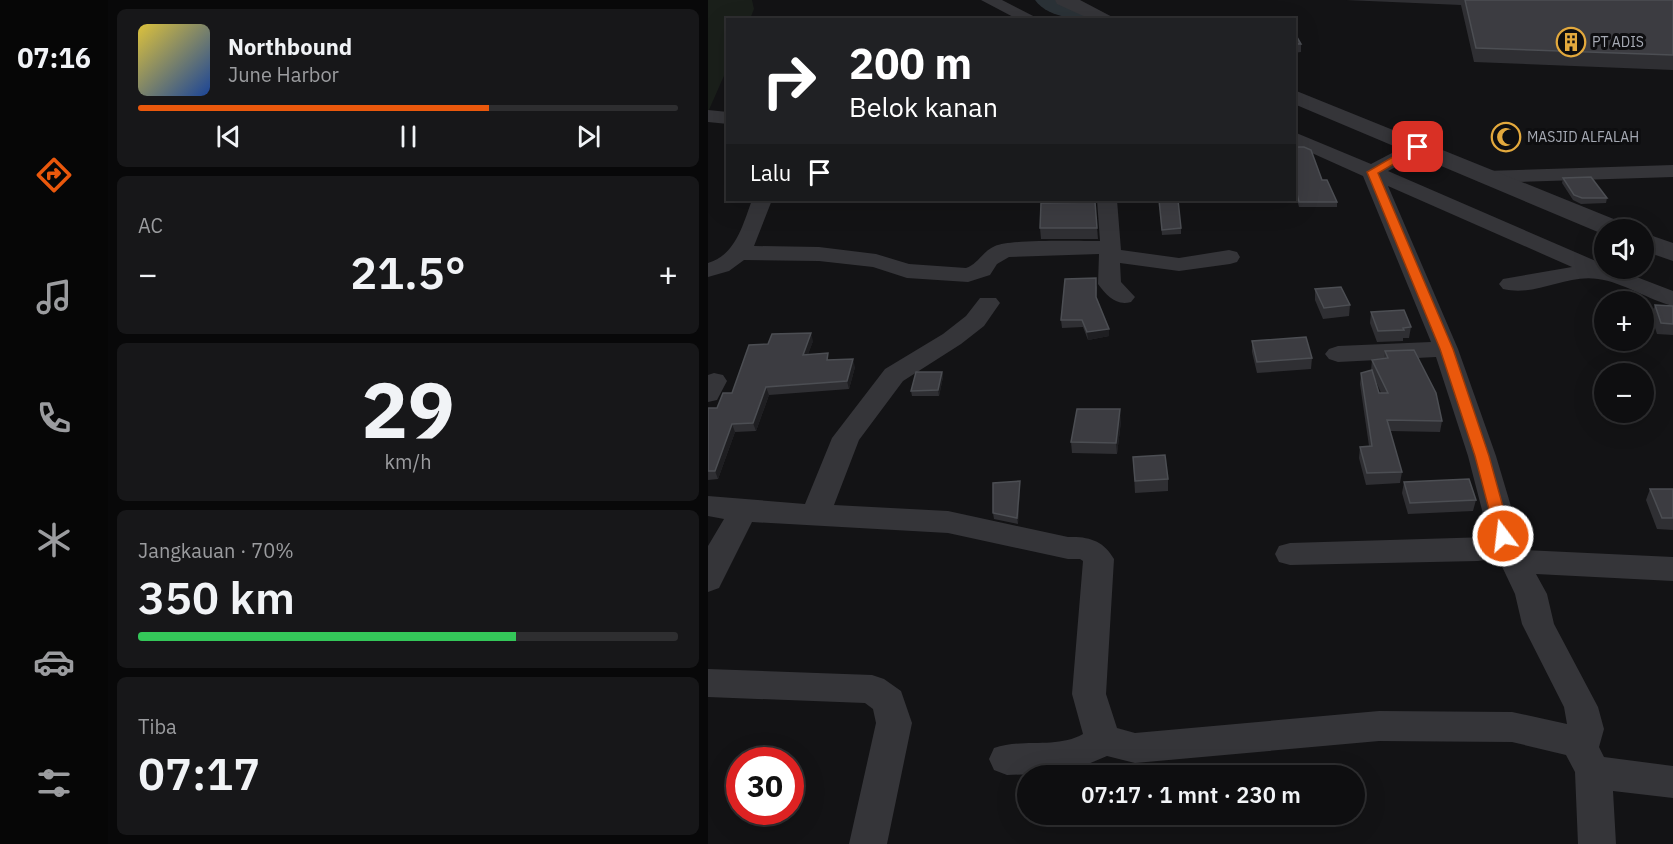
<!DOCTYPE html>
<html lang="id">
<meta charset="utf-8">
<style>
:root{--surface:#0e0e10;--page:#171719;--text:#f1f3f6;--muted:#9b9c9f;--line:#2e2e30;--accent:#ea580c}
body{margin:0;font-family:"IBM Plex Sans",sans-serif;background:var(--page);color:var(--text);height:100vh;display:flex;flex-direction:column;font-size:22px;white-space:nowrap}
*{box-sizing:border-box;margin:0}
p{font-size:20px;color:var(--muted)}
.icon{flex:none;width:33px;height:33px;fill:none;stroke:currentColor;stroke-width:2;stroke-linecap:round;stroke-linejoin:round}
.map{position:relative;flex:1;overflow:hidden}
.drawer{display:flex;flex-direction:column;gap:9px;padding:9px;background:#080809;width:600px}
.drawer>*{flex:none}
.top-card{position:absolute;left:18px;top:18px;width:570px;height:183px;border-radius:0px;box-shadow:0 6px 24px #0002,0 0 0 2px var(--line);background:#202124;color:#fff;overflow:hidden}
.controls{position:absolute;left:886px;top:219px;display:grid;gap:12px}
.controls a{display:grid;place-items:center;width:60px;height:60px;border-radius:50%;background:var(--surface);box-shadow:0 6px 24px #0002,0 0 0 2px var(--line);font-size:30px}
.speed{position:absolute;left:18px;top:747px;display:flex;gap:12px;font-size:30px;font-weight:700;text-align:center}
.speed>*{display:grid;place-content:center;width:78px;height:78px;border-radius:50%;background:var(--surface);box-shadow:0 6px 24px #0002,0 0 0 2px var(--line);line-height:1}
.speed .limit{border:9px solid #d22;background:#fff;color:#111}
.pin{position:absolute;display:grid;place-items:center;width:51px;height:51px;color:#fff;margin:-26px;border-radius:12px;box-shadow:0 3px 9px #0006}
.me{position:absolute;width:66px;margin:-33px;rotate:345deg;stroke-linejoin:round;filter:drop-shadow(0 0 4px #0008)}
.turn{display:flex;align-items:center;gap:21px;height:126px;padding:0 24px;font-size:27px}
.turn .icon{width:78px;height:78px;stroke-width:2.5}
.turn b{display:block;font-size:42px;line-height:51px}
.then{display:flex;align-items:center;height:57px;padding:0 24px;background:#0003;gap:12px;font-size:22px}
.big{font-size:45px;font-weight:600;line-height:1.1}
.drawer .widget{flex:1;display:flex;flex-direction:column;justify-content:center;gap:9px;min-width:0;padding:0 21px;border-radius:9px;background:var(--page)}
.drawer .dial{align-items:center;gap:0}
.dial b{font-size:78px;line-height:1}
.song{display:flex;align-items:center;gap:18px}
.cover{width:72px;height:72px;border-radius:9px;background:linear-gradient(135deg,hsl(50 70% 55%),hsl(220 70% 35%))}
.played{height:6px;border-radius:3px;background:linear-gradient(90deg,var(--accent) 65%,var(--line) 65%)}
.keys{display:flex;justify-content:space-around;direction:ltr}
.heat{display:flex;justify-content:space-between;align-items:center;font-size:33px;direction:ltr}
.charge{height:9px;border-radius:4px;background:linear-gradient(90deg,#34c759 70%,var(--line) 0)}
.trip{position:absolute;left:309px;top:765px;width:348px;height:60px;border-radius:30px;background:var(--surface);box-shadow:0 6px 24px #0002,0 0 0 2px var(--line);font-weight:600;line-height:60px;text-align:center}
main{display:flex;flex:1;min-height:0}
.dock{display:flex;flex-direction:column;width:108px;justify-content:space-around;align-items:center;background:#060606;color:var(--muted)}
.dock .icon{width:42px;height:42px}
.dock .on{color:var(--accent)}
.dock b{font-size:27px;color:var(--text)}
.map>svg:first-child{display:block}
.green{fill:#1a1f1a}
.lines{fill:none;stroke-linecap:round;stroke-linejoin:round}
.river{fill:#2b3237;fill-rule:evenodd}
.minor{fill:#353539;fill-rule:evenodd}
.tertiary{fill:#353539;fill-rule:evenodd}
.wall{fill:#2f2f33;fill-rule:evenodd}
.shaded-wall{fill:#1e1e21}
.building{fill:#3c3c41;stroke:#4c4e53;stroke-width:1.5}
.route{fill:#ea580c;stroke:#983908;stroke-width:1.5}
.labels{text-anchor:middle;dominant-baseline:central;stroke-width:6;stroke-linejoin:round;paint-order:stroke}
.far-poi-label{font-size:14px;fill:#a6aab4;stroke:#0e0e10;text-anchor:start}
</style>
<main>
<nav class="dock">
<b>07:16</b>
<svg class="icon on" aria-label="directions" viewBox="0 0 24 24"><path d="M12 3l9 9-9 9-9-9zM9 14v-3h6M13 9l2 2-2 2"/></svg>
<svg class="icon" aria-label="music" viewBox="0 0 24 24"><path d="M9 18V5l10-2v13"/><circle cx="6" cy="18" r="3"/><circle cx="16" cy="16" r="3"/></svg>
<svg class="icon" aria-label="phone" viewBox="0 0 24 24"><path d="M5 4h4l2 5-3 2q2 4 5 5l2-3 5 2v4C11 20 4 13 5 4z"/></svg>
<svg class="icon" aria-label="climate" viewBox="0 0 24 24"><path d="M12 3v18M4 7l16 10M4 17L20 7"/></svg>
<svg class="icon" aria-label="car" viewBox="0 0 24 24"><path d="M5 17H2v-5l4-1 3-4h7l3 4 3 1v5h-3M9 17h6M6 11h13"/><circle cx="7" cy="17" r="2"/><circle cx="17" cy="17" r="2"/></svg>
<svg class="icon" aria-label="filters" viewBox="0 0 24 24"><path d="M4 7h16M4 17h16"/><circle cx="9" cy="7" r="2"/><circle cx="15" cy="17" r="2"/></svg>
</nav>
<section class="drawer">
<div class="widget">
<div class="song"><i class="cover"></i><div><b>Northbound</b><p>June Harbor</p></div></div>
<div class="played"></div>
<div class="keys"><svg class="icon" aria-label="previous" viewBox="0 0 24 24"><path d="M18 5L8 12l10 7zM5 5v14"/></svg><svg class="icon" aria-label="pause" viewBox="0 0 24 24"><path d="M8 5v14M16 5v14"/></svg><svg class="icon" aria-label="next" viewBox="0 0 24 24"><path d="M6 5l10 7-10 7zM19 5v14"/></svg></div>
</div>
<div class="widget"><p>AC</p>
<div class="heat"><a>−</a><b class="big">21.5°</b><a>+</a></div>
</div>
<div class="widget dial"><b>29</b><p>km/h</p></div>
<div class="widget"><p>Jangkauan · 70%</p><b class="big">350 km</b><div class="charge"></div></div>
<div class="widget"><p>Tiba</p><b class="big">07:17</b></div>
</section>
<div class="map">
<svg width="965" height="844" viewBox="0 0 965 844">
<rect width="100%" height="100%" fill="#131315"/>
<path class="green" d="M0 0H44L46 9 42 19 20 20 19 69 0 112Z"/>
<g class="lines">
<path class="river" d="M327 0H359L395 15 398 20C377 20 341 20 327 0Z"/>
<path class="minor" d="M273 0H294L333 20H311Z
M0 110 20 112V124L0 122Z
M586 132 663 164 703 143H717L720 147 717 151 680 171 897 265V268H905L965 291V306C941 300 914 282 890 279 857 274 829 297 795 289L791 284 795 279 864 267 680 186 750 349 788 456 816 550 965 557V581L828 574 839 594 846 624 890 707 896 729 891 747 896 757 965 766V798L905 791 908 844H870L867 772 858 755 804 742 671 741 427 763 399 756 373 767 349 773 299 775 286 770 281 759 286 748C314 738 349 749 375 734L364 694 375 561 372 559H360L240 533 44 522 11 588 0 592V546L16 519 0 516V496L97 504 124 438 177 369 235 334 258 316 272 298H288L292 303 276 326 253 344 195 381 151 440 126 505 240 511 360 537C381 536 396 541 406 559L398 694 409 728 427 733 671 711 804 712 859 724 856 707 814 624 807 594 790 558 770 561 582 565 571 562 567 554 571 546 582 543 781 537 760 456 728 357 630 362 621 359 617 354 621 349 630 346 723 342 655 176 586 145Z
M965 165V177L777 183 770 181 767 177 770 173 777 171Z
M44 200H64L46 246 111 247 168 254 201 264 258 268C270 264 275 251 287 246 303 239 371 241 392 241L389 200H409L413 250 471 258 521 250 529 252 532 257 529 262 522 264 471 271 412 263 413 282 427 297 423 302C408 306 399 296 390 284L391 254 301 257 289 264 282 275 260 282 199 278 165 267 111 261 36 260 21 271 0 277V263C28 255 35 224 44 200Z
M6 373 15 375 19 381 9 400 0 402V375Z
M0 669 164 675 176 679 193 691 204 723 179 844H141L168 723 165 709 157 703 0 697Z"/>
<path class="tertiary" d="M347 0H372L410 20H384L349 4Z
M586 90 918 224 922 230H897V235L586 104Z
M936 233 965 243V261L936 251Z"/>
</g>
<path class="wall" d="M638 0H965V70L766 62 753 5Z
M586 32 593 44V52L586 53Z
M586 147 614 180 629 202V207H591L586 188Z
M855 178 899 198 898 203 873 204 865 200 854 183Z
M322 200H334L333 203Z
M451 200 473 228V234L454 235Z
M387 202 390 239H333L332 228Z
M389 286 388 299 401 329V336L380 340 375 327 354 328 353 320Z
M607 289 642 305 641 316 615 319 607 300Z
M947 305 965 306V335L949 334 943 315Z
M663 312 703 327 701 338H695V341L669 342 662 323Z
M105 341 100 354 147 367 141 389 61 395 48 431 27 432 10 479 0 480V408H9L24 393Z
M544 341 604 358 603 369 549 373 544 352Z
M677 351 734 421 732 432 682 431 694 472 692 483 658 485 651 458 652 447 661 446 652 384 653 373 663 370 664 360 676 358ZM667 379 673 393H671Z
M234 372 235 377 231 396H204L203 391Z
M413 421 409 454 364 453 363 442Z
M425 457 460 479V491L427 493Z
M696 482 768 500 765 511 700 514 694 493Z
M312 487 310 524 286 519 285 513Z
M942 489H965V530L949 529 938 500Z"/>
<path class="shaded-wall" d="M401 329V336L380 340 379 332Z
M103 333 105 341 97 363 95 355Z
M145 359 147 367 141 389 139 381Z
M234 372 235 377 231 396 230 390Z
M58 387 61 395 48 431 45 423Z
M412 409 413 421 409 454 408 443Z
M24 424 27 432 10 479 7 471Z
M312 481V487L310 524 309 518Z"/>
<path class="building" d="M757 0H965V55L768 48Z
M586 32 593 44H586Z
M586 147H596L603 150 614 180H619L629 202H591L586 182Z
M883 177 899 198H874L866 195 855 178Z
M451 200H470L473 228 454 230Z
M387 202 389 228H332L333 203Z
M388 278V297L401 329 379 332 374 320H353L357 279Z
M633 287 642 305 616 308 607 289Z
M947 305 965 306V324L953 323Z
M696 310 703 327 695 328 696 330 670 331 663 312Z
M103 333 95 355 120 353 119 360 145 359 139 381 58 387 45 423 24 424 7 471H0V408H9L15 393H24L41 345 60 344 64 334Z
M598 337 604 358 549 362 544 341Z
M706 350 728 393 734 421 679 420 694 472 659 473 652 447 664 446 653 373 664 370 671 393H680L664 360 680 358 677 351Z
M208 372H234L230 390 203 391Z
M369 409H412L408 443 363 442Z
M457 455 460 479 427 481 425 457Z
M761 479 768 500 702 503 696 482Z
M312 481 309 518 285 513V483Z
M942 489H965V518H954Z"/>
<path class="route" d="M707 144 715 147 670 173 745 349 781 456 803 536 795 541 788 536 767 456 732 349 659 172Z"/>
<defs>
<g id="building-ring" transform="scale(1.5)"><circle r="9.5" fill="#0e0e10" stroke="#e3a93d" stroke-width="1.5"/><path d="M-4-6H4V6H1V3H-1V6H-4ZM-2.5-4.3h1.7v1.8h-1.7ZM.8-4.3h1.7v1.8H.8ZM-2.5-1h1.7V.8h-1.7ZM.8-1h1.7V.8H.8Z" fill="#e3a93d"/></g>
<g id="mosque-ring" transform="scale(1.5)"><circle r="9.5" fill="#0e0e10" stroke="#e3a93d" stroke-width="1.5"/><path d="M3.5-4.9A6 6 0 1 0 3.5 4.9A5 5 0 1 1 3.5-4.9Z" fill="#e3a93d"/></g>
</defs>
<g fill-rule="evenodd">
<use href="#building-ring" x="863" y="42"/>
<use href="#mosque-ring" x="798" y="137"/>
</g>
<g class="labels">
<g class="far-poi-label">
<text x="884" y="42">PT ADIS</text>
<text x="819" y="137">MASJID ALFALAH</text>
</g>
</g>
</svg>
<div class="controls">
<a><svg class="icon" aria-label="sound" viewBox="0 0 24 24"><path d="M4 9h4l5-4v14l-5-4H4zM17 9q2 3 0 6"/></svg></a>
<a>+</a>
<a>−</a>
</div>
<div class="speed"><div class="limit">30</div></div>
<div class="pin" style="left:710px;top:147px;background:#d93025"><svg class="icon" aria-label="arrive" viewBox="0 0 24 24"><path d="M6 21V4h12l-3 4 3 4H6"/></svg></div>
<svg class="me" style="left:795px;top:536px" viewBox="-20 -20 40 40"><circle r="17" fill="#ea580c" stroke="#fff" stroke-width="3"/><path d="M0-11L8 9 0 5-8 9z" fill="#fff"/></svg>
<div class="trip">07:17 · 1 mnt · 230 m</div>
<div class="top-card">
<div class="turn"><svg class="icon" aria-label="right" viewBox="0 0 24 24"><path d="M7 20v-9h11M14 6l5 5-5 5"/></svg><div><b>200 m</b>Belok kanan</div></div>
<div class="then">Lalu<svg class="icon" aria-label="arrive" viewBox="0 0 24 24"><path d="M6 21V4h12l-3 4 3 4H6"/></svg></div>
</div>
</div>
</main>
